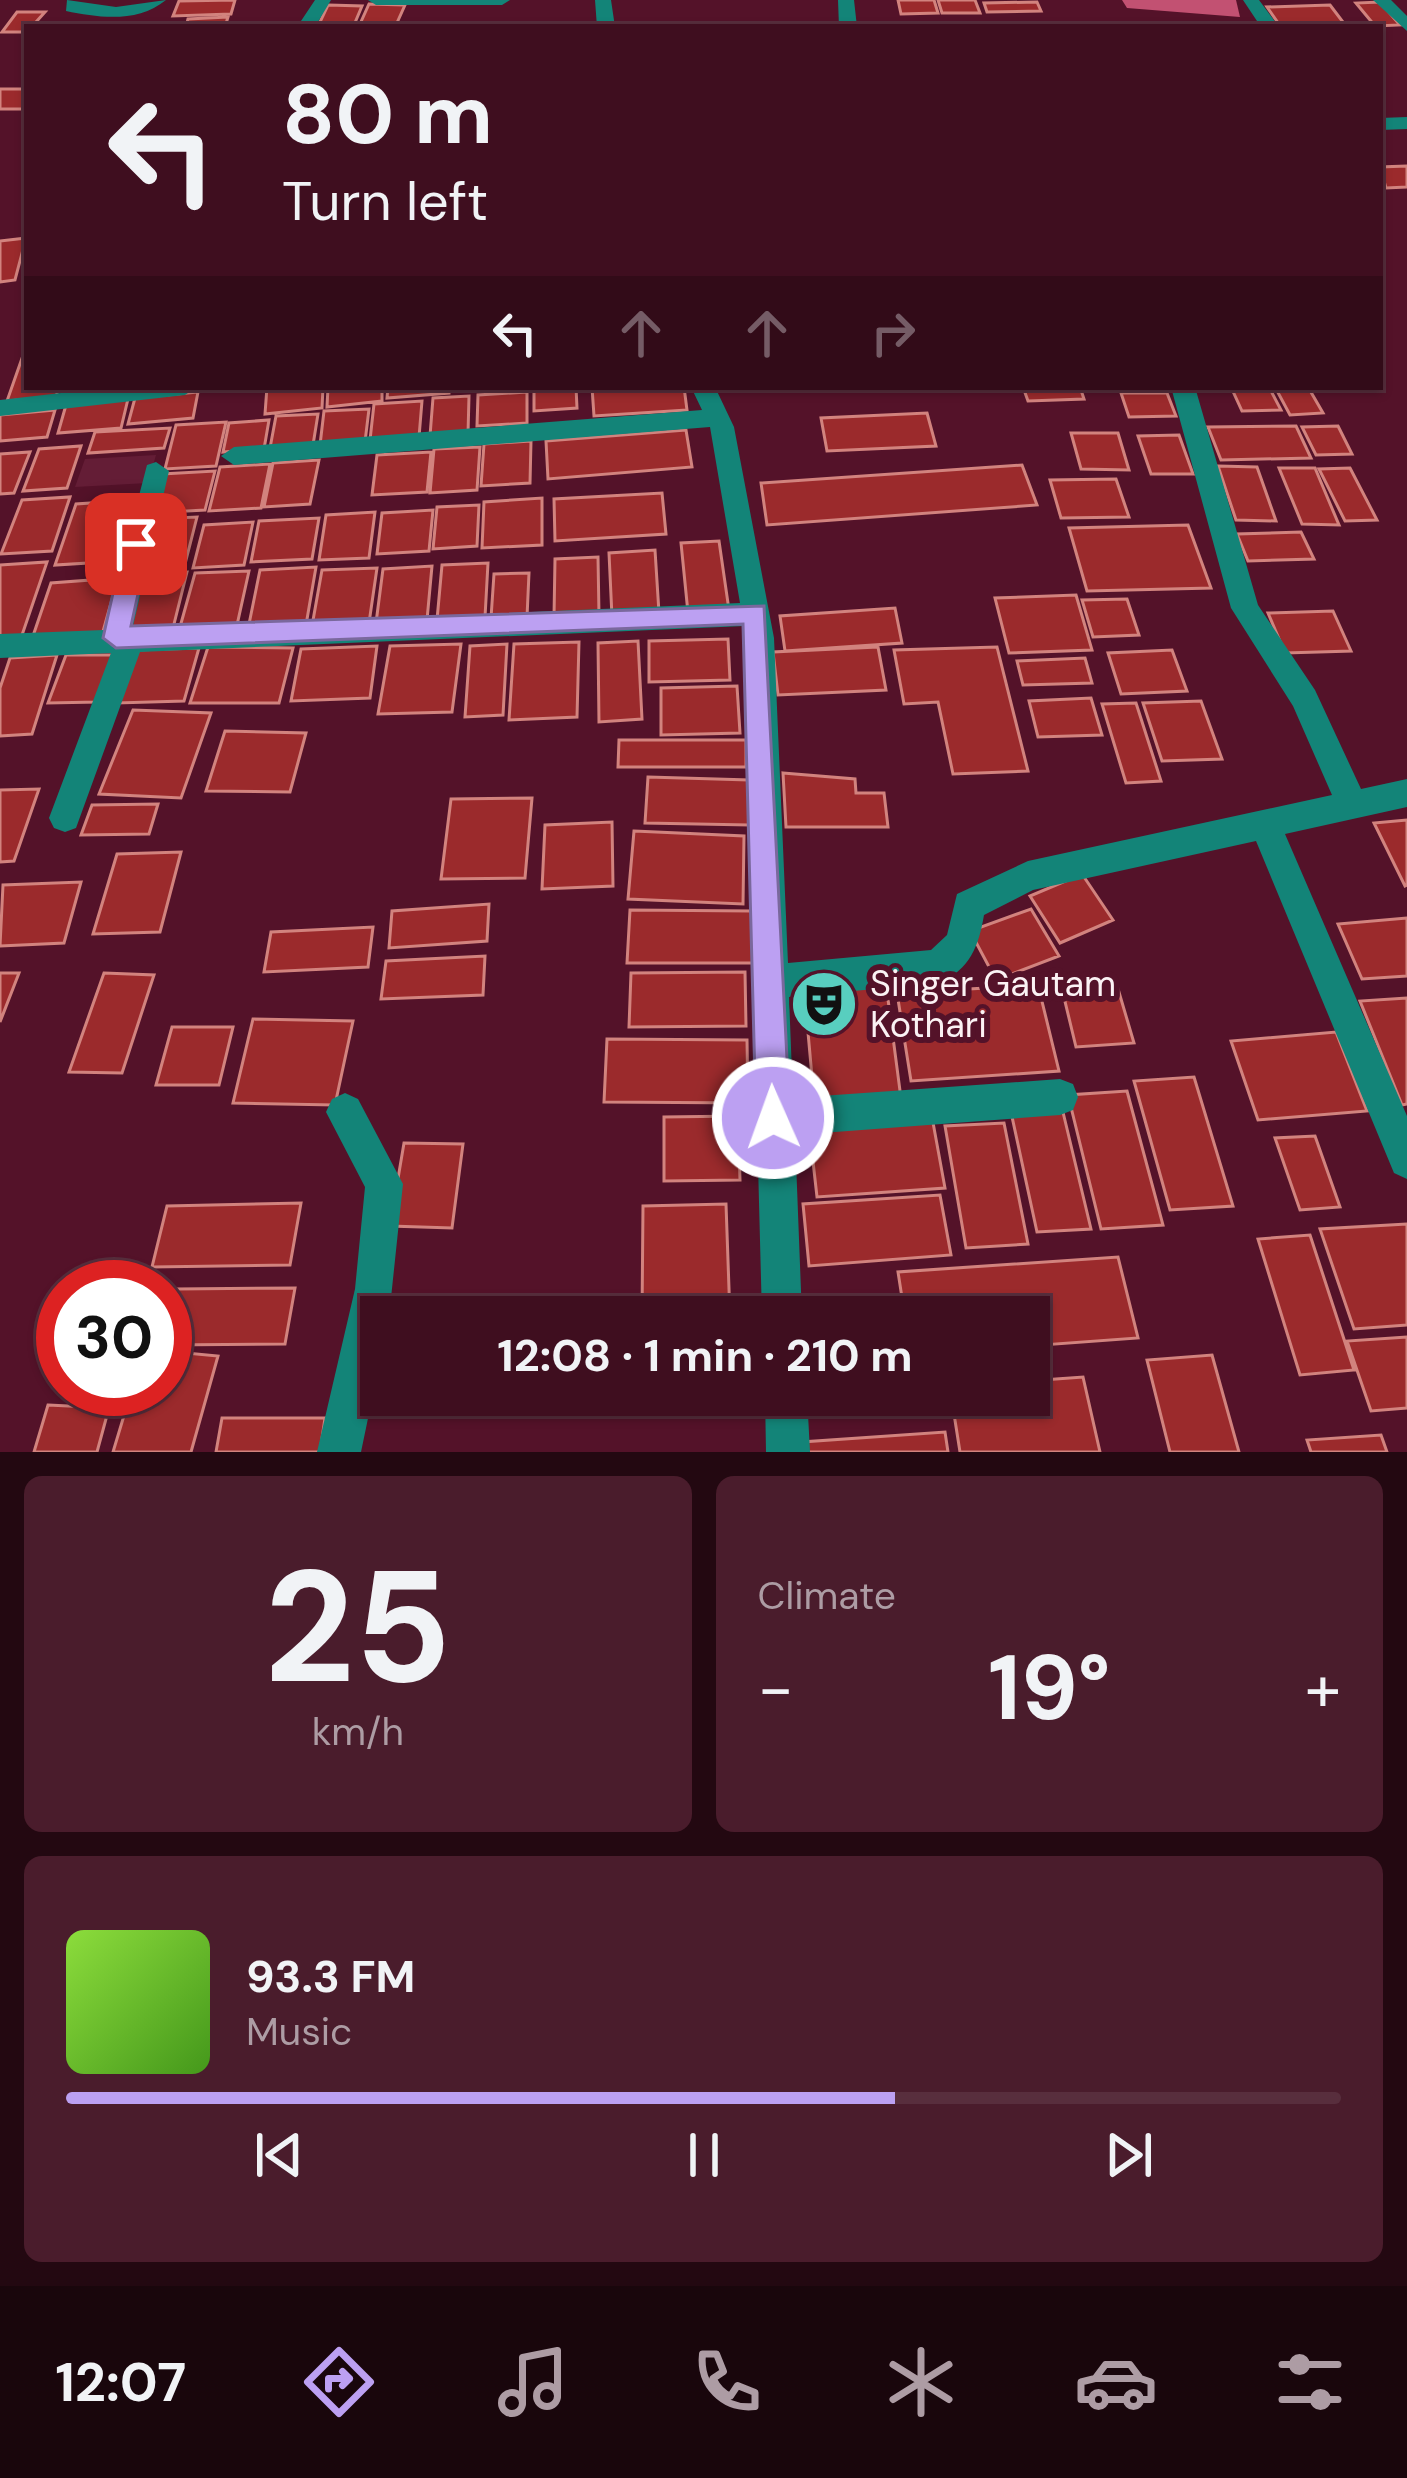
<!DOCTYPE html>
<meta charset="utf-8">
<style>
:root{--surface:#3f0e1f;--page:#4a1c2c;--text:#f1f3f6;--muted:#ad9ca4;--line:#582e3d;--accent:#bca0f2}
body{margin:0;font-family:"DM Sans",sans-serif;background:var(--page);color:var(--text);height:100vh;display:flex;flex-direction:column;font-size:45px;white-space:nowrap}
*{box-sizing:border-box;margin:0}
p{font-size:39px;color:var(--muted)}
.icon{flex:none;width:66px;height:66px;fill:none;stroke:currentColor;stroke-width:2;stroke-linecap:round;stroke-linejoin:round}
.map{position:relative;height:1452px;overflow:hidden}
.side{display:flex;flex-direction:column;gap:24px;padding:24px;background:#230811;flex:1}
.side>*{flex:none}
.top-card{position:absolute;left:24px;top:24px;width:1359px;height:366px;border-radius:0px;box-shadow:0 3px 9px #0004,0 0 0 3px var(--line);background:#3f0e1f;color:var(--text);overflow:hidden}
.speed{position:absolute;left:36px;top:1260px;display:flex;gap:24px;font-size:60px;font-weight:700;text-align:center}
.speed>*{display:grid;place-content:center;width:156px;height:156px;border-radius:50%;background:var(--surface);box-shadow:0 3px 9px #0004,0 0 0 3px var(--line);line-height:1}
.speed .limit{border:18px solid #d22;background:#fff;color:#111}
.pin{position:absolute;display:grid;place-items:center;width:102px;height:102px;color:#fff;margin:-51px;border-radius:24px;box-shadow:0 6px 18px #0006}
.me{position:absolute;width:132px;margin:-66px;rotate:358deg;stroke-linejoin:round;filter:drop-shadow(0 0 9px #0008)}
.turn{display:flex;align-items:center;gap:42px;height:252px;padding:0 60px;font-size:54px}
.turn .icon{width:156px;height:156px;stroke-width:2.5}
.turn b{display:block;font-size:84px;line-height:102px}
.lanes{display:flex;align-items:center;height:114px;padding:0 60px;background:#0003;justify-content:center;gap:60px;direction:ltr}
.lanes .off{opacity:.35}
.big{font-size:90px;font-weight:700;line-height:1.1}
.side .widget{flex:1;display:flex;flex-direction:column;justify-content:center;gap:18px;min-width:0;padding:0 42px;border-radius:18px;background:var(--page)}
.side .dial{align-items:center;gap:0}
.dial b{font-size:156px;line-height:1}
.song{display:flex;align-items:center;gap:36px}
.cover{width:144px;height:144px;border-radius:18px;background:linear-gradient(135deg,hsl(90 70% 55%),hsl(100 70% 35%))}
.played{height:12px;border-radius:6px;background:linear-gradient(90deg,var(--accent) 65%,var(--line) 65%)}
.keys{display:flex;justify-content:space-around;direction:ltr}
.heat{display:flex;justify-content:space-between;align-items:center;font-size:66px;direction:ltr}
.side .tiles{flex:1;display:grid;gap:24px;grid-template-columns:1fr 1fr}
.widget:last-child{grid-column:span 2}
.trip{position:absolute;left:360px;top:1296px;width:690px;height:120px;border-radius:0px;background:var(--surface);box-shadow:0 3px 9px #0004,0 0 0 3px var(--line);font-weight:700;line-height:120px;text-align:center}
.tab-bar{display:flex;height:192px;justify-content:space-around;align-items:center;background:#19060c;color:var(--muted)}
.tab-bar .icon{width:84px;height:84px}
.tab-bar .on{color:var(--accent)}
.tab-bar b{font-size:54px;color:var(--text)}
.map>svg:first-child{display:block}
.built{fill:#641d36}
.water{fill:#c25172}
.building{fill:#9b2a2c;stroke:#d2837e;stroke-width:3}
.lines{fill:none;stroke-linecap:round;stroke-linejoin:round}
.minor{fill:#138478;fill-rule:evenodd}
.route{fill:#bca0f2;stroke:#7a689d;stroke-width:3}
.labels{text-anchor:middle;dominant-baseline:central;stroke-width:12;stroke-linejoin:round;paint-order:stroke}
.poi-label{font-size:36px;fill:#fbf2f4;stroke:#541229;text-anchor:start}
</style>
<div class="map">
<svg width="1407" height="1452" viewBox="0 0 1407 1452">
<rect width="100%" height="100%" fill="#541229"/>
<path class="built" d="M156 455 148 483 75 487 85 459Z"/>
<path class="water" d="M1122 0H1236L1240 17 1127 8Z"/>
<path class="building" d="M235 0 231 14 173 16 179 1Z
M898 0H934L938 13 901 14Z
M938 0H975L980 13H942Z
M1037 2 1041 11 987 12 984 3Z
M1380 2 1400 25 1375 26 1356 3Z
M369 4 405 5 396 25 360 24Z
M328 5 362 6 354 25 319 24Z
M1330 5 1346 26 1281 27 1267 7Z
M17 12H45L27 32H2Z
M228 17 225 27H186L188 19Z
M0 89H27V109H0Z
M1407 166V187L1386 188 1380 167Z
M26 238 15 280 0 282V241Z
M27 344V387H59L56 397 7 401Z
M267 387H323L322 408 265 414Z
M328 387H382V401L327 407Z
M388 387H449V393L387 398Z
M534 387H576L577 408 534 411Z
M592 387H684L687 410 594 416Z
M1023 387H1080L1084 399 1028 401Z
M1231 387H1269L1281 410 1242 411Z
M1275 387H1308L1323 413 1290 415Z
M198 392 193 418 128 424 135 398Z
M527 392V423L477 426 478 395Z
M1121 393H1167L1176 416 1129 417Z
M469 396 468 434 430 436 433 398Z
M128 399 121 428 58 433 66 405Z
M422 401 419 437 370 440 374 404Z
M369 409 365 442 320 445 324 411Z
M55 410 47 437 0 441V415Z
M927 413 936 446 827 451 821 418Z
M318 414 313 445 270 448 276 416Z
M269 420 264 449 223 452 229 423Z
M226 422 216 466 165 469 176 425Z
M1296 426 1311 458 1221 460 1208 427Z
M1338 426 1352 454 1316 455 1302 427Z
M170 428 164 448 88 453 95 432Z
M686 430 692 467 548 479 546 441Z
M1071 433H1118L1129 470 1081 469Z
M1179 435 1193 474H1151L1138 436Z
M531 441 530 483 481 486 484 444Z
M81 446 67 488 23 491 39 449Z
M480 447 477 490 430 493 434 449Z
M30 452 14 493 0 494V454Z
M431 452 427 492 372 495 377 455Z
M319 460 310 504 264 507 273 463Z
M270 464 261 508 209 511 220 467Z
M1022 465 1037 505 767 525 761 483Z
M1218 466 1257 467 1276 521 1236 520Z
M1279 468H1315L1339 525 1302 524Z
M1350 468 1377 520 1345 521 1319 469Z
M215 471 205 510 151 513 162 474Z
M1116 479 1129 517 1061 518 1050 480Z
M662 493 666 534 555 541 554 499Z
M70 497 52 551 1 554 22 500Z
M542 498V545L482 548 484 502Z
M137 500 120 561 55 565 76 504Z
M479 505 477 546 433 549 437 507Z
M433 510 429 551 377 554 382 513Z
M375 512 369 558 319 560 326 515Z
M197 517 185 564 138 567 151 519Z
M319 518 312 559 251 562 259 521Z
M253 522 244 565 193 568 204 525Z
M1188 525 1211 588 1087 591 1069 528Z
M1301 532 1314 559 1248 561 1237 534Z
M719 541 729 610 688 613 681 543Z
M655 550 659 613 612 617 609 553Z
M598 557 599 615 554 617 555 559Z
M47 562 21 638 0 639V565Z
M488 563 485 617 437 620 442 565Z
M432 566 427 620 376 623 383 569Z
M316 567 306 625 248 629 260 570Z
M377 568 369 623 312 626 322 570Z
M249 571 237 625 180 627 195 573Z
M187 572 173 628 119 631 135 575Z
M529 573 527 617 491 618 494 574Z
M118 578 102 635 32 639 51 583Z
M1076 595 1092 650 1009 653 995 598Z
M1127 599 1139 635 1093 637 1082 600Z
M895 608 902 643 785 651 780 616Z
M1333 611 1351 651 1285 653 1268 613Z
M728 639 730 680 649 682V641Z
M638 641 642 719 599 722 598 643Z
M579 642 577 717 509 720 514 644Z
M461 644 452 712 378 714 390 646Z
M507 644 503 715 465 717 470 646Z
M377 646 370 698 291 701 301 649Z
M208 647 293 648 279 703H190Z
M878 647 886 690 778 695 773 652Z
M997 647 1028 771 953 774 938 702 904 704 894 650Z
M199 648 184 701 117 703 134 650Z
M1172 650 1187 691 1121 694 1108 653Z
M57 655 32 734 0 736V688L10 658Z
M66 655H114L98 702 48 703Z
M1085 658 1092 683 1023 685 1017 661Z
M737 686 740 733 661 735V688Z
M1091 698 1102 735 1038 737 1029 701Z
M1201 701 1222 759 1162 761 1143 703Z
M1136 703 1161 781 1126 783 1102 704Z
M133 710 211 713 181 798 99 794Z
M225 731 306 733 290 792 206 791Z
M619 740H746V767H618Z
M783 773 855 779 856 793H884L888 827H786Z
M648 777 749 780V825L645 823Z
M39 789 14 861 0 862V790Z
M532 798 525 878 441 879 451 799Z
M158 804 149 834 81 835 92 805Z
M1407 820V885L1405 886 1374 823Z
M612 822 613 886 542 889 545 825Z
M634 831 744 836 743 904 628 899Z
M181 852 160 932 93 934 117 854Z
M1082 874 1113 920 1060 943 1030 896Z
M81 882 64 943 0 946 3 885Z
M489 904 487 941 389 948 392 911Z
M1031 909 1059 956 996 980 970 931Z
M630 910 752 911 753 963H627Z
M1407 918V976L1362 979 1338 924Z
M373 927 368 967 264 972 271 932Z
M485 956 483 995 381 999 386 961Z
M745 972 746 1026 629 1027 631 973Z
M0 973H19L0 1022Z
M104 973 154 975 122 1073 69 1072Z
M1116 982 1134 1043 1076 1047 1061 985Z
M886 984 902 1106 815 1110 804 988Z
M1038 985 1059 1071 911 1081 897 993Z
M1407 998V1104L1402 1105 1360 1001Z
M253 1019 353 1021 335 1105 233 1103Z
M172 1027H233L219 1085H156Z
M1336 1032 1367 1111 1258 1120 1231 1041Z
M607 1039 747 1040 748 1103 604 1102Z
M1194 1077 1233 1206 1170 1210 1134 1081Z
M1127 1091 1163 1225 1101 1229 1068 1095Z
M1062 1108 1091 1229 1037 1232 1011 1112Z
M738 1116 740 1180 664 1181V1117Z
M932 1117 945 1188 817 1197 809 1126Z
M1004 1123 1028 1244 966 1248 945 1126Z
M1315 1136 1340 1207 1300 1210 1275 1138Z
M404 1143 463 1144 452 1228 390 1226Z
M940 1195 951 1255 809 1266 803 1204Z
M301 1203 290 1265 152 1267 167 1206Z
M726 1204 730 1317H642L643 1206Z
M1407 1224V1325L1354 1329 1320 1229Z
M1310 1235 1354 1370 1300 1375 1258 1239Z
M1118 1257 1138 1338 1029 1346V1317H905L898 1272Z
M295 1288 285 1344 165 1345 176 1289Z
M1407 1337V1408L1371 1411 1347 1341Z
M165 1351 218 1356 191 1452H113L132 1389H165Z
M1212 1355 1239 1452H1170L1147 1360Z
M1083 1377 1100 1452H960L951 1395H1029V1381Z
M48 1405 109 1408 97 1452H34Z
M222 1418H325L320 1452H216Z
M945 1432 948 1452H803L802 1442Z
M1381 1435 1387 1452H1311L1307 1440Z"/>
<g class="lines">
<path class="minor" d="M67 0 116 7 166 0C138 23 100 18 66 11Z
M315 0H331L315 27H297Z
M368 0H510L502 5H376Z
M595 0H611L615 27H597Z
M838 0H854L857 27H839Z
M1243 0H1259L1279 27H1261Z
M1373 0H1391L1407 16V31Z
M1407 117V129L1380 130V118Z
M113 387H197L185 395 0 416V400Z
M691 387H715L734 427 774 638 788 963 931 950 947 935 957 894 1028 861 1332 795 1293 706 1231 608 1171 387H1195L1258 605 1315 690 1361 789 1407 779V807L1285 834 1407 1116V1179L1394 1173 1256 841 1033 890 984 915C979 945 970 970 939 983L789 997 793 1098 1060 1079 1073 1084 1078 1097 1073 1110 1060 1115 795 1135 802 1317H762L744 626 140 652 76 828 65 832 54 828 49 818 111 653 0 658V634L104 630 147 465 156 462 169 471 133 626 140 629 740 603 710 427 234 465 221 456 234 447 702 410Z
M345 1093 358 1099 403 1184 389 1317H381V1356L361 1452H317L355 1289 365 1187 326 1112 332 1099Z
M765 1395H807L810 1452H766Z"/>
</g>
<path class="route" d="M136 535 149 544 131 626 764 606 790 1118 785 1130 773 1135 761 1130 756 1118 743 624 116 648 103 638 124 544Z"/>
<defs>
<g id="theatre-disc" transform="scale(3.45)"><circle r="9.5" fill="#58cebf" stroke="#541229"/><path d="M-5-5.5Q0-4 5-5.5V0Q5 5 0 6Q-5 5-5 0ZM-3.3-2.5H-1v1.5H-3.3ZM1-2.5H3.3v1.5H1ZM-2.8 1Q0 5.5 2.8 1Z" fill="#111"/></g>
</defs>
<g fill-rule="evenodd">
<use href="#theatre-disc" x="824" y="1004"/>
</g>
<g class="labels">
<g class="poi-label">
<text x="870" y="983">Singer Gautam<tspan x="870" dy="41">Kothari</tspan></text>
</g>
</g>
</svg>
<div class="speed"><div class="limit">30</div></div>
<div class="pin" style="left:136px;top:544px;background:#d93025"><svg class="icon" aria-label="arrive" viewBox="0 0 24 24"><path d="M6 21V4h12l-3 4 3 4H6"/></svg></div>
<svg class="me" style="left:773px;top:1118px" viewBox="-20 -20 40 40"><circle r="17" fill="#bca0f2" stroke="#fff" stroke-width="3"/><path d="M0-11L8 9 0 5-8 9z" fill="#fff"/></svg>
<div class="trip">12:08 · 1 min · 210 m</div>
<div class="top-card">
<div class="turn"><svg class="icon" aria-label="left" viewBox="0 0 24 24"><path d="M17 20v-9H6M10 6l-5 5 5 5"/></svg><div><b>80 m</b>Turn left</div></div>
<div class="lanes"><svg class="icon" aria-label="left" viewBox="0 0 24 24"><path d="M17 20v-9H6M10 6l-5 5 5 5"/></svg><svg class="icon off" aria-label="ahead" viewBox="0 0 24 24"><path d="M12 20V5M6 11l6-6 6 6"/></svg><svg class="icon off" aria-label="ahead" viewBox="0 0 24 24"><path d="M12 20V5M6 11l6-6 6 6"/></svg><svg class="icon off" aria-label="right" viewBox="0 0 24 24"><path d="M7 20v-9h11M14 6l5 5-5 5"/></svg></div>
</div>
</div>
<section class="side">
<div class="tiles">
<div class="widget dial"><b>25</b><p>km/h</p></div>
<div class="widget"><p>Climate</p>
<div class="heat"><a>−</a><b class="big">19°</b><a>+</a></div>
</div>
<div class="widget">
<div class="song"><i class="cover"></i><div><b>93.3 FM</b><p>Music</p></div></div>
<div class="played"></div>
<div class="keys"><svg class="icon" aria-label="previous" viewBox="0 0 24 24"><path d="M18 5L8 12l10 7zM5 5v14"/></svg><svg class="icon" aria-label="pause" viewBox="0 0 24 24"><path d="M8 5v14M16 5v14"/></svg><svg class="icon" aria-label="next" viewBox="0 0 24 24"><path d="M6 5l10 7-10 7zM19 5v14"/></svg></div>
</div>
</div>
</section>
<nav class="tab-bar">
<b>12:07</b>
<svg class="icon on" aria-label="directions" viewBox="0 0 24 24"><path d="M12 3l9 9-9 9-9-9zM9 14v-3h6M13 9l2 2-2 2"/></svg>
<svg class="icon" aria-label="music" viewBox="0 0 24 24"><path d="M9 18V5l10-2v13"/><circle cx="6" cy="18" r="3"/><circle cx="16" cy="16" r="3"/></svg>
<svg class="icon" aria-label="phone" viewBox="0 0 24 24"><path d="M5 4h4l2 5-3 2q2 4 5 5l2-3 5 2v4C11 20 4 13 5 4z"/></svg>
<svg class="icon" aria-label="climate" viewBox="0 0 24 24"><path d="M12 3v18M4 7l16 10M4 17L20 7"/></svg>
<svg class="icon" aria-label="car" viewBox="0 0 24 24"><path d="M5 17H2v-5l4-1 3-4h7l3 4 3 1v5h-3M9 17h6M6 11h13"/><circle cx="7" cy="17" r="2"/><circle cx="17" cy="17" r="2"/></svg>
<svg class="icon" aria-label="filters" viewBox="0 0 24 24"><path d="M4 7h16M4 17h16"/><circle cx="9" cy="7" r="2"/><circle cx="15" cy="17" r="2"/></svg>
</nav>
